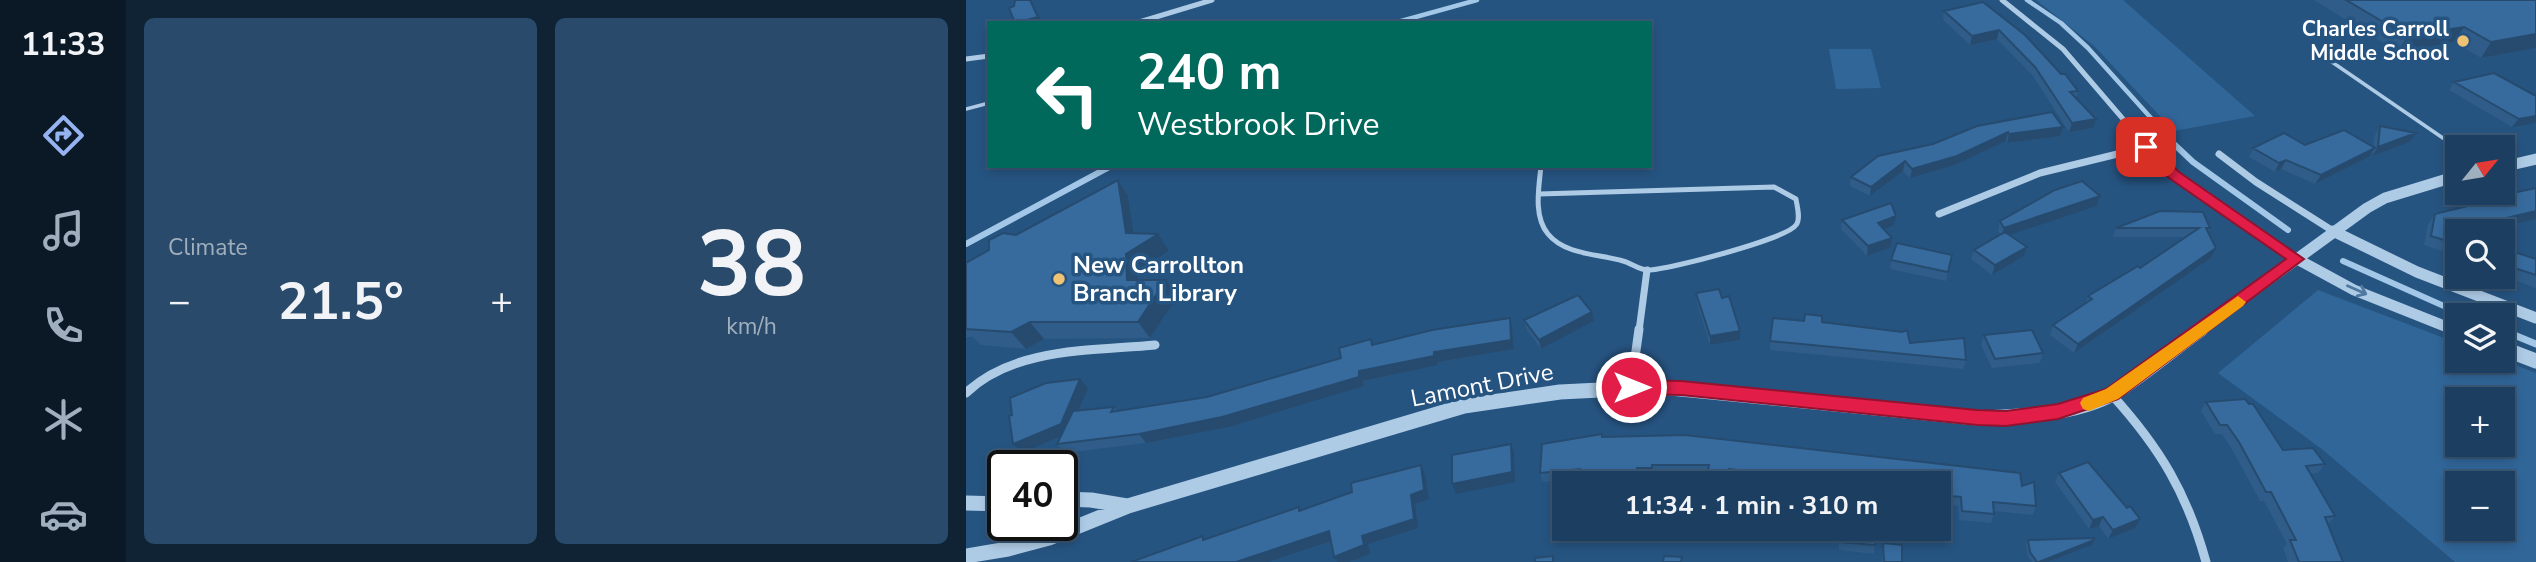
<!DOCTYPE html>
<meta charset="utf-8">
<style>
:root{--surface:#1c3f61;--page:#294a6a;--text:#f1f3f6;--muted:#a0afbd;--line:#3a5876;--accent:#95b2f1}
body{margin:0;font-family:"Nunito Sans",sans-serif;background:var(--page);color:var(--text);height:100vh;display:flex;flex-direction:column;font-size:26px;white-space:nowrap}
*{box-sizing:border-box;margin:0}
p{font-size:23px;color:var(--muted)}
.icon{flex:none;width:38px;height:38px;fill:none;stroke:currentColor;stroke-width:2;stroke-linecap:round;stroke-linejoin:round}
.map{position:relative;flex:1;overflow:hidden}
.sheet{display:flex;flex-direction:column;gap:18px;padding:18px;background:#0f2335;width:840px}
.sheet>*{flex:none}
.guide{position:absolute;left:21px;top:21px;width:665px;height:147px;border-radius:0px;box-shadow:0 4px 10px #0003,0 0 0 2px var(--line);background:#00695c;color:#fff;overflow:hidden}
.needle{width:46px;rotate:60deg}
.buttons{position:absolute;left:1479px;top:135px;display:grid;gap:14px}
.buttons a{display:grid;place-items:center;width:70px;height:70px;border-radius:0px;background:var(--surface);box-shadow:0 4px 10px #0003,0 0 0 2px var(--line);font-size:35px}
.speed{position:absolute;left:21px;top:450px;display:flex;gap:14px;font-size:35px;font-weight:700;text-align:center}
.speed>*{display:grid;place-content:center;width:91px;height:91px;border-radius:50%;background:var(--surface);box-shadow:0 4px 10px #0003,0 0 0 2px var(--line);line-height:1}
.speed .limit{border:4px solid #111;border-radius:10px;background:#fff;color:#111}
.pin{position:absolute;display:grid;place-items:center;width:60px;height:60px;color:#fff;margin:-30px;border-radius:14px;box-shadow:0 4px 10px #0006}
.me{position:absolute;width:77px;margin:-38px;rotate:90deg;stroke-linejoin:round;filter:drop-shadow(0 0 5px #0008)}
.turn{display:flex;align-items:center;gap:24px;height:147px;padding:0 35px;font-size:32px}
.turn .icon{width:91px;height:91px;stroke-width:2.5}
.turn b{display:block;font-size:49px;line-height:60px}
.big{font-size:52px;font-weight:700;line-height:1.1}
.sheet .card{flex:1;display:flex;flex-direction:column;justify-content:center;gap:10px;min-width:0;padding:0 24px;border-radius:10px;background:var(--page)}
.sheet .dial{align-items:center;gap:0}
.dial b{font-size:91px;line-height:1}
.heat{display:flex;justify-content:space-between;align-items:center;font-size:38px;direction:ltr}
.sheet .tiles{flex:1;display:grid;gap:18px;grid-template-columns:repeat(2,1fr)}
.trip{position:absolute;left:586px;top:471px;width:399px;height:70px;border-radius:0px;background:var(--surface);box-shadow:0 4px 10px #0003,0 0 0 2px var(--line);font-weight:700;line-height:70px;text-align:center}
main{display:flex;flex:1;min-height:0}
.menu{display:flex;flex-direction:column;width:126px;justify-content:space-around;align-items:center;background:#0b1927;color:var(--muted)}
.menu .icon{width:49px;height:49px}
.menu .on{color:var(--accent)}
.menu b{font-size:32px;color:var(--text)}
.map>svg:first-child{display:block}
.green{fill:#316699;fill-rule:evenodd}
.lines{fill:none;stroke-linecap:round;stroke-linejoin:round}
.stream-far2{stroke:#a2c7e7;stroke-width:4.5}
.stream-far1{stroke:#a2c7e7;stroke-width:6}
.stream{stroke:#a2c7e7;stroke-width:7}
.service-far1{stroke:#aecbe6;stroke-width:3.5}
.service{stroke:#aecbe6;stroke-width:5}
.minor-far2{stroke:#aecbe6;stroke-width:5}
.minor-far1{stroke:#aecbe6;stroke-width:7}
.minor{stroke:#aecbe6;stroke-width:9}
.tertiary-far1{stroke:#aecbe6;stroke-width:11}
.tertiary{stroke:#aecbe6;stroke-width:15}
.wall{fill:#2f5c88}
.shaded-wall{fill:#264b6f}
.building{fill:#376b9e;stroke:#264b6f;stroke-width:2}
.oneway{stroke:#4f789f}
.route{fill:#e11d48;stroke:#92132f;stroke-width:2}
.slow{fill:#f59e0b}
.poi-dot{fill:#efc373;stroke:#265481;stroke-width:2.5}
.labels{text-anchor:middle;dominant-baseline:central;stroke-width:7;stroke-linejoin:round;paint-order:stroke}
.far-poi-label{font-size:21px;font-weight:bold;fill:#fff;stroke:#265481;text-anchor:end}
.poi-label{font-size:24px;font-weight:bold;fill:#fff;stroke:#265481;text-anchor:start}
.street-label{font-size:24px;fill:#fff;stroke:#265481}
</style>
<main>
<nav class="menu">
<b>11:33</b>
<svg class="icon on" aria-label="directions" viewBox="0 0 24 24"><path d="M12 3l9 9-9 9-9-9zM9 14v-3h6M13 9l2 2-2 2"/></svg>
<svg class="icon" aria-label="music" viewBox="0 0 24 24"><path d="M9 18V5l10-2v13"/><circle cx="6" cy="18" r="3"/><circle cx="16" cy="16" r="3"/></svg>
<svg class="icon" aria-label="phone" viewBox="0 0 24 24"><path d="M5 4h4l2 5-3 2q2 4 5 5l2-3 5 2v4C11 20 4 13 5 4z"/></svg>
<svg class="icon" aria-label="climate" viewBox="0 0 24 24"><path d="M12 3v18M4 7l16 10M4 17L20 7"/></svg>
<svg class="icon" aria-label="car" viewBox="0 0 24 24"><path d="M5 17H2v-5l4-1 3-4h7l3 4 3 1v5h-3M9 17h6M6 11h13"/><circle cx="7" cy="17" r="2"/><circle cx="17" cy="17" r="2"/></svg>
</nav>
<section class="sheet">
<div class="tiles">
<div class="card"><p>Climate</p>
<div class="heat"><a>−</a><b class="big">21.5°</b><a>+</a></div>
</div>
<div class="card dial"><b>38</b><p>km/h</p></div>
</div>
</section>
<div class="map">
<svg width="1570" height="562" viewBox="0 0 1570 562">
<rect width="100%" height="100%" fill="#265481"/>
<path class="green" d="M1070 0H1157L1289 116 1208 131 1128 46Z
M863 49H905L915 88 870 89Z
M1352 290 1491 343V360H1537L1570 373V562H1489L1357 450 1252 373ZM1491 399H1536V444H1491ZM1491 483H1536V528H1491Z"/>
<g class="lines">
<path class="stream-far2" d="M1061 0 1095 23 1122 48 1211 147
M428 23 511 0"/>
<path class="stream-far1" d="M1209 145 1227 162 1322 230
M0 244 145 166
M1377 261 1498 315
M1536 330 1539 331"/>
<path class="stream" d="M1536 330 1570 344"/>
<path class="service-far1" d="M1347 49 1490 147
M0 109 23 103"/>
<path class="service" d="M1487 145 1491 148
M573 194 808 187 830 199C831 206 835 219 830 225 821 239 701 270 682 270 673 270 665 263 657 261 633 254 599 255 582 234 567 216 573 187 575 166"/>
<path class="minor-far2" d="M1036 0 1097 49 1181 147
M170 23 246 0
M0 59 23 56"/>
<path class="minor-far1" d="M1179 145C1220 193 1279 225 1331 259
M1253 154 1290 182 1367 231
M973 214 1074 173 1180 147
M673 331 681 270"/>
<path class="minor" d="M665 387 673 329
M0 393C48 347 126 351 189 345
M1146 395C1194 448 1221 493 1240 562"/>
<path class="tertiary-far1" d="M1536 167 1570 159
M1367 231 1451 272 1570 318
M1331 259 1388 290 1491 331
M1232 331 1401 208 1419 198 1491 176"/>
<path class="tertiary" d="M1487 329 1491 331
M1536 348 1570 361
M96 499 125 500 161 506
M0 503 37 504
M0 556 42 549 83 538 162 506 498 406 594 392 694 387 1011 418C1052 417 1112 414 1148 393 1178 374 1206 350 1235 329"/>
</g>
<path class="wall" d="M1348 0H1570V48L1515 58 1488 42 1432 52Z
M1017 2 1112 91 1110 98 1127 128 1103 132 1067 76 1031 39 1004 45 977 20 978 11Z
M1488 82 1570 96 1546 127 1483 90Z
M1086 112 1097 127 1094 136 1041 143 1040 141 989 165 944 178 937 171 904 196 884 186 885 177 967 144Z
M1414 126 1444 142 1406 156 1407 152 1403 157 1349 184 1315 169 1309 172 1283 157 1287 148 1339 145 1407 147 1409 135Z
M152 180 162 196 168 234 203 251 171 271V280H200L211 297 184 338 78 339 60 349 15 345 7 337H0V263Z
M1519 199 1570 219 1519 231H1491V256L1458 245 1462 224 1469 214 1517 202Z
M1131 206 1044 235 1058 256 1026 275 1005 259 1008 250 1034 235 1032 230 1034 221Z
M876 220 928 225 918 229 926 238 925 247 901 256 875 229Z
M1150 228H1244L1242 232 1250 248 1245 258 1108 353 1084 335 1087 325 1119 304 1122 296 1174 268 1219 237H1147Z
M1536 248 1570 259V288L1536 276Z
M986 255 980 281 924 269 925 260Z
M730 293 756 298 774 331V340L744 345 731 303Z
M626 312 628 321 575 349 561 330 558 320Z
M544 318 546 327 548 349 472 362V365L397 381 398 386 263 427 180 443 99 453 91 444 94 437 56 453 47 444 122 388 112 410 148 407 151 411 241 397 375 358 407 345Z
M838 321 856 322 944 343 1000 360 997 369 804 350V341Z
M1018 335 1077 353 1074 363 1026 368 1015 345Z
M1240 402 1317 450 1359 464 1352 473 1344 474 1369 516 1362 524 1377 562H1322L1317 548 1321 544 1298 501H1294L1267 451 1256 434H1249L1235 411Z
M636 434V437L1056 486 1070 506 1067 515 1027 511 1028 514 1025 523 993 520 992 506 973 504V483H810L763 478 762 483H741V474H688L687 477H673L672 482 614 483 613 478 577 482 574 473Z
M1093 473 1169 528 1142 539 1133 526 1123 529 1089 482Z
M866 528H911L908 554 873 550V534L866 533Z
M1062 540 1126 545 1082 562H1066L1062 557 1060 545Z
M917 543 936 562H916V552Z"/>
<path class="shaded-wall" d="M64 0H65L76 23H50Z
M1498 27 1488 42 1432 52 1441 36Z
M1033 30 1031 39 1004 45 1006 36Z
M1570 34V48L1515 58 1525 42Z
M1570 116V123L1546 127 1553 119Z
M1130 119 1127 128 1103 132 1106 123Z
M1097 127 1094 136 1041 143 1043 134Z
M1042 132 1040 141 989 165 944 178 946 169Z
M1450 133 1444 142 1406 156 1412 147Z
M1409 148 1403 157 1349 184 1355 175Z
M1320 160 1315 169 1309 172 1313 163Z
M939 161 937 171 904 196 905 187Z
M152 180 162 196 170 248 192 234 203 251 171 271 172 297 161 280 160 233Z
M1134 196 1131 206 1035 238 1038 228Z
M1570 211V219L1519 231H1507L1511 225Z
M930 216 928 225 911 232 912 223Z
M926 238 925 247 901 256 902 246Z
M1061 247 1058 256 1026 275 1029 265Z
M1250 248 1245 258 1108 353 1112 344Z
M200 280 211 297 184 338 172 322Z
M626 312 628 321 575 349 573 340Z
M544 318 546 327 548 349 472 362V365L397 381 398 386 263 427 180 443 173 434 393 371 468 352Z
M64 322 78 339 60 349 45 332Z
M774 331V340L744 345V336Z
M114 379 122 388 103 433 56 453 47 444Z
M545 444 548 453 549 482 490 494 486 484Z
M455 465 459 474 463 499 449 504 452 528 402 544 404 554 383 562H371L368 557 396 536 445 495Z
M1137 517 1133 526 1123 529 1127 520Z
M1174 519 1169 528 1142 539 1147 530Z
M363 531 368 540 302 562H270Z
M1128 540 1126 545 1082 562H1073Z"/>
<path class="building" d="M49 0H64L72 17 49 23 43 8 48 6Z
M1380 0H1570V34L1525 42 1498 27 1441 36Z
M1017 2 1059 35 1095 74H1099L1112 91 1104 92 1130 119 1106 123 1069 67 1033 30 1006 36 978 11Z
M1528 73 1570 96V116L1553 119 1488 82Z
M1086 112 1097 127 1043 134 1042 132 991 156 946 169 939 161 905 187 885 177 912 156 967 144 1011 126Z
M1414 126 1450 133 1412 147Z
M1378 130 1409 148 1355 175 1320 160 1313 163 1287 148 1318 133 1339 145Z
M152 180 160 233 192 234 160 254 161 280H200L172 322H64L45 332 0 329V263L23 250V240L37 233 50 235Z
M1116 181 1134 196 1038 228 1034 221 1089 190Z
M1570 188V211L1511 225 1503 220 1501 231H1491V244L1465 236 1469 214 1522 201 1519 199Z
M925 203 930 216 912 223 926 238 902 246 876 220Z
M1194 211 1237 212 1244 228H1240L1250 248 1112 344 1087 325 1126 299 1122 296 1172 266 1174 268 1233 228H1150Z
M1039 232 1061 247 1029 265 1008 250Z
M931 243 986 255 982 272 925 260Z
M1536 248 1570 259V275L1536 264Z
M753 289 756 298 763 296 774 331 744 336 730 293Z
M612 295 626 312 573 340 558 320Z
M839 314 856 316V322L936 332 941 330 944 343 998 338 1000 360 804 341 807 318 838 321Z
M544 318 545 340 468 352V356L393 371V377L256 417 173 434 91 444 107 411 148 407 145 412 241 397 375 358 373 348 405 339 406 345 466 330Z
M1066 330 1077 353 1029 359 1018 335Z
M114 379 95 424 47 444 43 416 46 415 44 398 80 383Z
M1279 399 1283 404H1287L1317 450 1347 448 1359 464 1340 466 1369 516 1359 517 1377 562H1333L1324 540H1330L1305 492H1300L1273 442 1261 425H1254L1240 402Z
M636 434V437L719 435 1054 473 1056 486 1068 482 1070 506 1027 502 1028 514 996 511 995 497 973 495V483H869V480L763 469 761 478 741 476 743 465H686V468H671V473L636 474V476L613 479 614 469 574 473 576 444Z
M545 444 546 472 486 484V455Z
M1122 462 1161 508 1164 506 1174 519 1147 530 1137 517 1127 520 1093 473Z
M455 465 458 490 445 495 448 519 396 536 398 545 368 557 363 531 270 562H165L237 536V540L333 507V511L386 492 385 483Z
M875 528H911L909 545 874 542Z
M1128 538V540L1073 562H1071L1064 552 1062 540Z
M917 543 936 545V562H918Z
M587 556V562H569V558Z
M698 556 716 557 715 562H697Z"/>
<defs><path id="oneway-shaft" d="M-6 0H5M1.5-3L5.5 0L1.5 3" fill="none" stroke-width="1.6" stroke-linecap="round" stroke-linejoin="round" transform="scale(1.75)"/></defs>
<use class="oneway" href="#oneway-shaft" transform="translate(1391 290) rotate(24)"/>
<path class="route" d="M1180 143 1185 145 1213 172 1338 259 1152 399 1092 419 1040 426 1011 425 715 395 665 394 659 392 656 387 659 382 665 380 715 381 1011 410 1040 411 1092 404 1140 389 1320 259 1203 178 1174 147Z"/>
<path class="slow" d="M1272 296 1280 302 1277 306 1152 399 1123 411 1117 409 1114 403 1117 398 1140 389Z"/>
<g class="poi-dot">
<circle cx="1497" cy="41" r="7"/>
<circle cx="93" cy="279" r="7"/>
</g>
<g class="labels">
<g class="far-poi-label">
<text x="1483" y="29">Charles Carroll<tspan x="1483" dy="24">Middle School</tspan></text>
</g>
<g class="poi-label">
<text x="107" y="265">New Carrollton<tspan x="107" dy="28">Branch Library</tspan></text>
</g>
<g class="street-label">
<text transform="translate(516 385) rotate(-11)">Lamont Drive</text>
</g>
</g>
</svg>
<div class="buttons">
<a><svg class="needle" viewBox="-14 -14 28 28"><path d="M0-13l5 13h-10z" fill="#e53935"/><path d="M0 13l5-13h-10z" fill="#a0afbd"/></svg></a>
<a><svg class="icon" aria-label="search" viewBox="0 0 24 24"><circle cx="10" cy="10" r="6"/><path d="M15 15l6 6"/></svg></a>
<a><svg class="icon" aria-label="layers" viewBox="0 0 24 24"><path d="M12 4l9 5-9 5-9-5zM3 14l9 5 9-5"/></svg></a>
<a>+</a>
<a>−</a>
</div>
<div class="speed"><div class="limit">40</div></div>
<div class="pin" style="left:1180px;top:147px;background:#d93025"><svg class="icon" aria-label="arrive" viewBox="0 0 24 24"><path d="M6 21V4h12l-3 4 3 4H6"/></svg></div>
<svg class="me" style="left:665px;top:387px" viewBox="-20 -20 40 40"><circle r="17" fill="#e11d48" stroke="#fff" stroke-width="3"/><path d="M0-11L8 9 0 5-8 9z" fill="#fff"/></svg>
<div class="trip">11:34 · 1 min · 310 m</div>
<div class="guide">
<div class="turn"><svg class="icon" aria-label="left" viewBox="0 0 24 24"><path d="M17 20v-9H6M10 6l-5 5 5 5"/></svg><div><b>240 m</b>Westbrook Drive</div></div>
</div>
</div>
</main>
